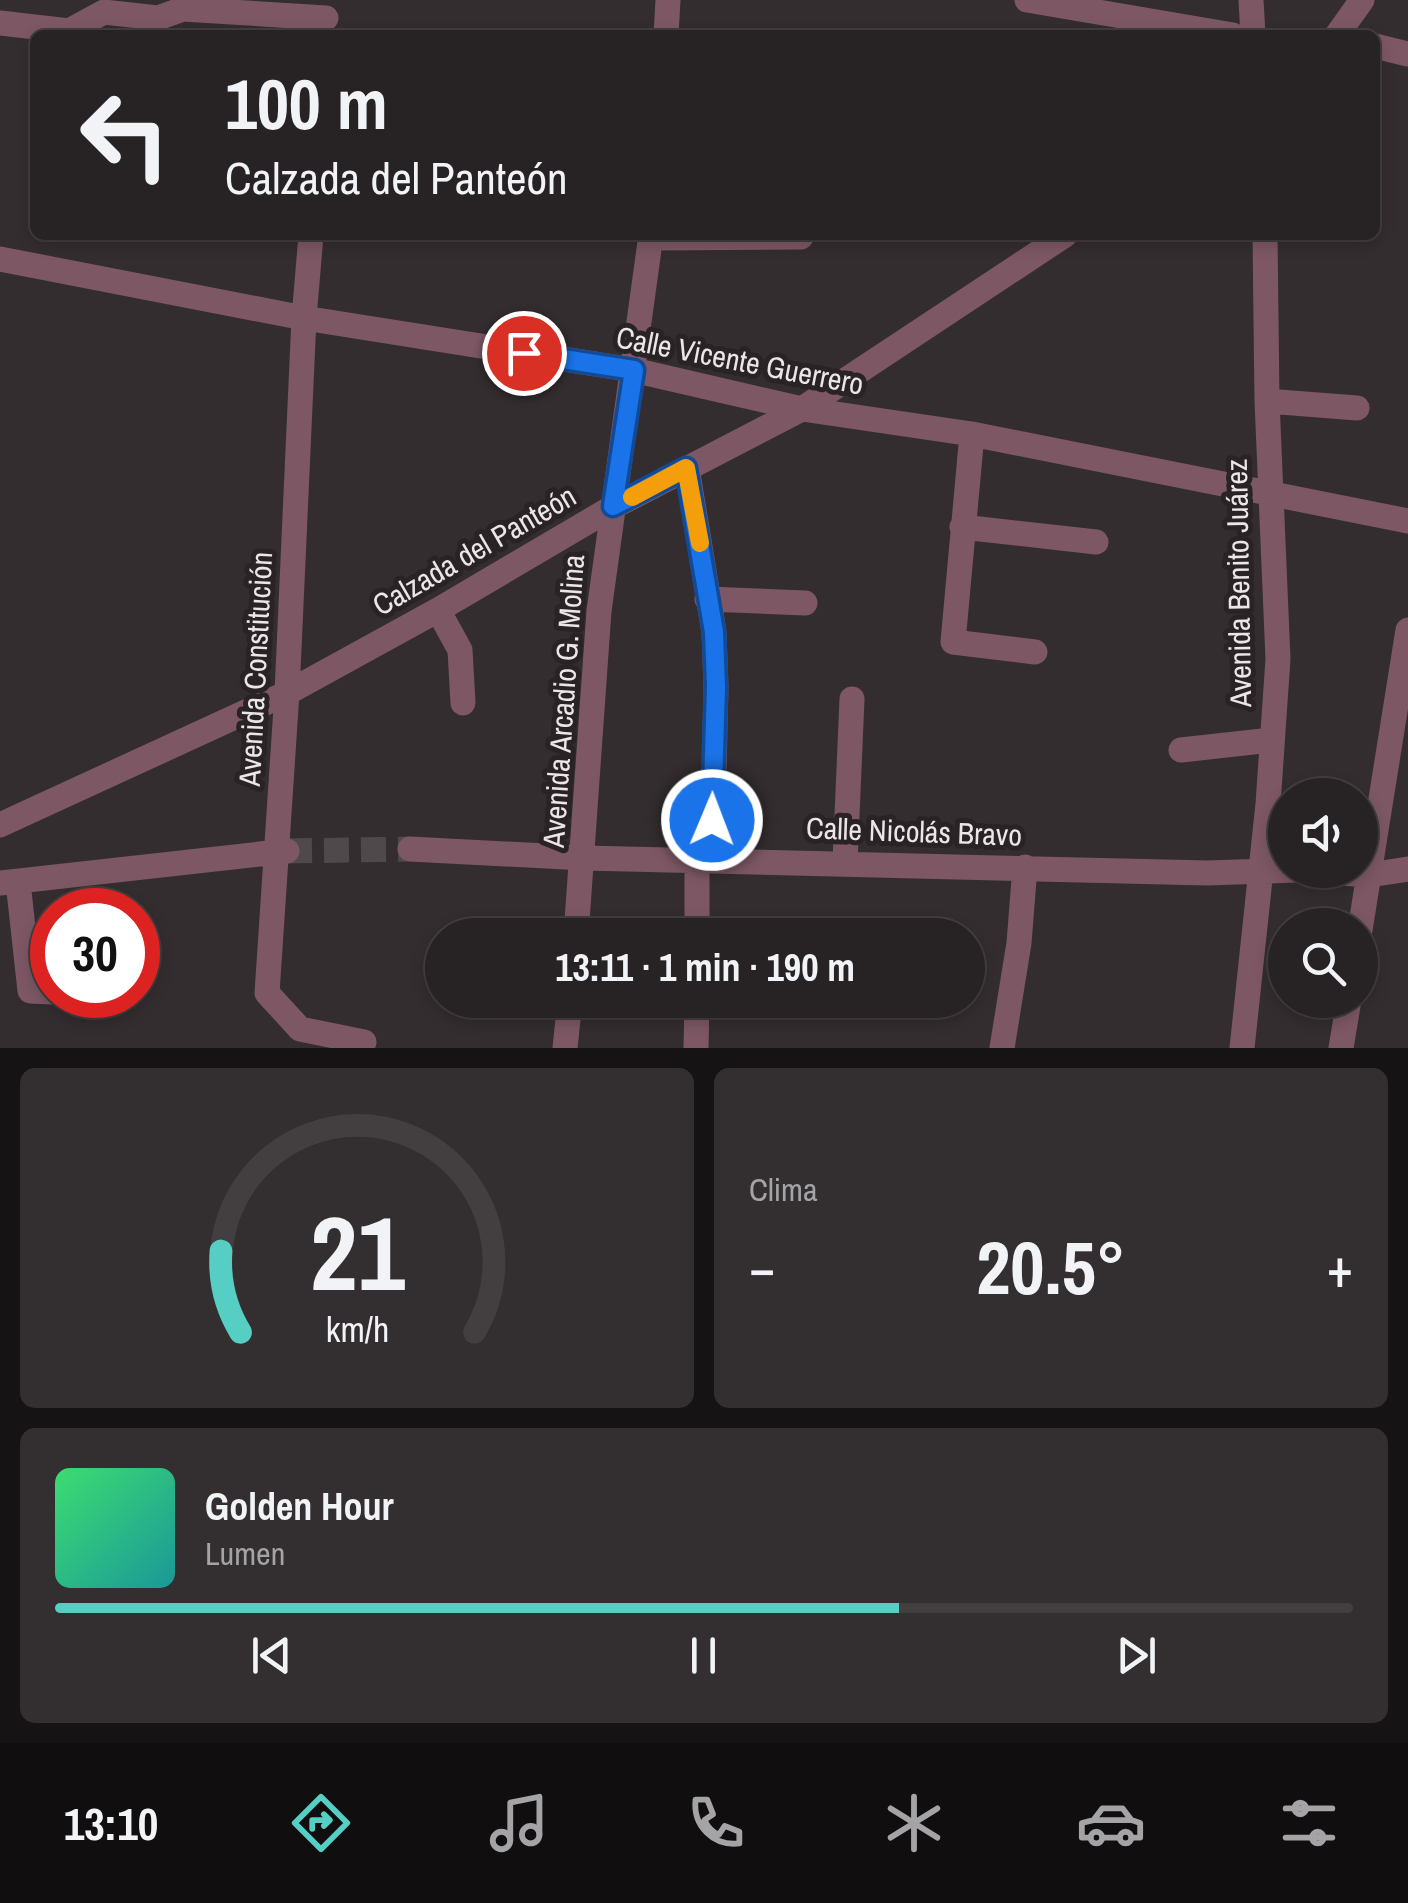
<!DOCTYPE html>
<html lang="es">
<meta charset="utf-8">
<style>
:root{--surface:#272223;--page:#332f30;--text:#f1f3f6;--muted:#a4a4a6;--line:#433f41;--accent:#56cec4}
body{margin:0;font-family:"Archivo Narrow",sans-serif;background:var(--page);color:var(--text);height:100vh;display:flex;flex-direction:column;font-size:38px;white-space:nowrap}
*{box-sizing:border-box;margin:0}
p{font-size:32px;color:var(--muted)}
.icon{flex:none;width:55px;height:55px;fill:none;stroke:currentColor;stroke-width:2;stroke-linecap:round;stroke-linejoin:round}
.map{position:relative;height:1048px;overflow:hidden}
.panel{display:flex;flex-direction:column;gap:20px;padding:20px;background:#151313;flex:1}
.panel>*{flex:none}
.hud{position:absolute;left:30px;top:30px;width:1350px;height:210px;border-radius:15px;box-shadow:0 5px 15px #0003,0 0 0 2px var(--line);background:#272223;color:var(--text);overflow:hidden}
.controls{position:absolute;left:1268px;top:778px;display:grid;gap:20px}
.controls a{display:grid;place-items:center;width:110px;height:110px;border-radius:50%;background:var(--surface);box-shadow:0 5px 15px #0003,0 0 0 2px var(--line);font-size:50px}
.speed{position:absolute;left:30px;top:888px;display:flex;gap:20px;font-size:50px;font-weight:700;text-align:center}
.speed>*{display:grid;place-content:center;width:130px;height:130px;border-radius:50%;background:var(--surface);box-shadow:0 5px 15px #0003,0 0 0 2px var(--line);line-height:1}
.speed .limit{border:15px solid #d22;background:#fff;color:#111}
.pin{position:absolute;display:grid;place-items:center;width:85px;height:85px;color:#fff;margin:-42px;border:5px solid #fff;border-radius:50%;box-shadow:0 2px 10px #0007}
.me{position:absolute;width:110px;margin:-55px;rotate:1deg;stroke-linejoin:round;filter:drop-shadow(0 0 8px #0008)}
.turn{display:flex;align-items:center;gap:35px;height:210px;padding:0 30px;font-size:45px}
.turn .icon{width:130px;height:130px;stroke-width:2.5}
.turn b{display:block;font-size:70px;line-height:85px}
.big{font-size:75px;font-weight:800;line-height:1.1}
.panel .tile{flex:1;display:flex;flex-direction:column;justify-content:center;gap:15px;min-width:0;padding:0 35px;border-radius:15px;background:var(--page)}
.panel .dial{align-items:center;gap:0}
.dial svg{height:260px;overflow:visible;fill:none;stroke:var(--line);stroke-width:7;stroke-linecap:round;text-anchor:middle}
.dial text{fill:var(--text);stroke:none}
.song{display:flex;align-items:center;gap:30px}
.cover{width:120px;height:120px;border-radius:15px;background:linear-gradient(135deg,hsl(140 70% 55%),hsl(180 70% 35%))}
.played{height:10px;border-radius:5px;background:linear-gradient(90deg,var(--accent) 65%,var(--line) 65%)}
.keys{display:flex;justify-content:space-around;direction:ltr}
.heat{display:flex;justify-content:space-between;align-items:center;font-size:55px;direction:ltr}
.panel .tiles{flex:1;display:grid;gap:20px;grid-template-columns:1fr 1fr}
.tile:last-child{grid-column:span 2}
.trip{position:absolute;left:425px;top:918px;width:560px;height:100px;border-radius:50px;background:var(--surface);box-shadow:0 5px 15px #0003,0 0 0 2px var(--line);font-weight:800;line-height:100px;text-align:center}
.tabs{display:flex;height:160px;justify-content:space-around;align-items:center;background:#100e0e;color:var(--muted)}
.tabs .icon{width:70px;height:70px}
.tabs .selected{color:var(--accent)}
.tabs b{font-size:45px;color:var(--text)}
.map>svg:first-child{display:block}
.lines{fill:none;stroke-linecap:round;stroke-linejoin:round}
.minor-tunnel{stroke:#4f494b;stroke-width:25;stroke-dasharray:25 12;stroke-linecap:butt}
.minor{stroke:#7d5864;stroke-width:25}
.route-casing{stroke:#114b97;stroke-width:25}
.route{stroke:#1a73e8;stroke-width:18}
.slow{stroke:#f59e0b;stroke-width:18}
.labels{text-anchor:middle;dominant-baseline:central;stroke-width:10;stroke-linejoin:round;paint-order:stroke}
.street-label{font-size:30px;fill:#ebe6e7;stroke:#2a2325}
</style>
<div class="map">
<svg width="1408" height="1048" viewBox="0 0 1408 1048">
<rect width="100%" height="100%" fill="#342d2f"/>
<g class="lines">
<path class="minor-tunnel" d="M287 851 410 849"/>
<path class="minor" d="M1027 0 1233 35
M1251 0 1253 35
M0 23 69 31 104 12 158 18 183 9 326 18
M666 35 668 0
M1337 35 1362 0
M1375 46 1408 54
M311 235 304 318 287 693 267 993 300 1029 364 1042
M651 238 801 237
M0 259 304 318 633 370 802 409 972 434 1408 521
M1267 401 1357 408
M972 434 953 642 1035 652
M687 468 714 632 716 687 712 859
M962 527 1096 542
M707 599 805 603
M438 610 460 650 463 703
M1181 750 1272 740
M0 825 287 693 438 610 613 507 802 409 1065 235
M410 849 584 858 1208 873 1296 870
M845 862 852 699
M1297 870 1369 875 1408 869
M18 882 30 991 52 992
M0 883 287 851
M1360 930 1408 630
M576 935 599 611 651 235
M697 935V860
M565 1048 570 1000
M696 1048 697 1000
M1002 1048 1019 943 1025 867
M1242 1048 1268 804 1278 659 1267 401 1265 235
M1341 1048 1349 1000"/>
</g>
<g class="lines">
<g class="route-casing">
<path id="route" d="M524 353 634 370 613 506 686 468 714 632 716 687 712 820"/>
</g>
<use href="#route" class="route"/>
<path class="slow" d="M632 497 686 468 700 543"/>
</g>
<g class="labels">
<g class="street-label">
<text transform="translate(740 360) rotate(11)">Calle Vicente Guerrero</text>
<text transform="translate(474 550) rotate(-30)">Calzada del Panteón</text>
<text transform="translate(1238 583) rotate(-91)">Avenida Benito Juárez</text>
<text transform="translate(255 669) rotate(-87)">Avenida Constitución</text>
<text transform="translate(563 701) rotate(-86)">Avenida Arcadio G. Molina</text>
<text transform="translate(914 831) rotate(2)">Calle Nicolás Bravo</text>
</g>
</g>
</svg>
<div class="controls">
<a><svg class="icon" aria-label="sound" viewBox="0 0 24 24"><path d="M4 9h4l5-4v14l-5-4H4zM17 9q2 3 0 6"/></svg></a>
<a><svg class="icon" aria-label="search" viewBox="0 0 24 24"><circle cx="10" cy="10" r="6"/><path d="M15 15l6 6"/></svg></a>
</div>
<div class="speed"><div class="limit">30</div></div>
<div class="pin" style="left:524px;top:353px;background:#d93025"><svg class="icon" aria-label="arrive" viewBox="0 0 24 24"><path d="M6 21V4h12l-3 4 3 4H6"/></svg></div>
<svg class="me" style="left:712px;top:820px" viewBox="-20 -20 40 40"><circle r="17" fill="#1a73e8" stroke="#fff" stroke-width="3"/><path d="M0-11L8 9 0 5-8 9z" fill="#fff"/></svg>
<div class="trip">13:11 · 1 min · 190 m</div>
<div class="hud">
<div class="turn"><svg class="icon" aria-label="left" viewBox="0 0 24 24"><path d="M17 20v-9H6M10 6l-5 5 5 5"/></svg><div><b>100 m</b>Calzada del Panteón</div></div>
</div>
</div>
<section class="panel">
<div class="tiles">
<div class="tile dial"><svg viewBox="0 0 100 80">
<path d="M14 69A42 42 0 1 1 86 69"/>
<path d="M14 69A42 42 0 0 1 8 44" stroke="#56cec4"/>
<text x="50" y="56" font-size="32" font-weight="700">21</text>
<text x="50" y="72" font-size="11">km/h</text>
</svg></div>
<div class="tile"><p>Clima</p>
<div class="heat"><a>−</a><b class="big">20.5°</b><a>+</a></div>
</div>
<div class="tile">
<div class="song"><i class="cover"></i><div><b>Golden Hour</b><p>Lumen</p></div></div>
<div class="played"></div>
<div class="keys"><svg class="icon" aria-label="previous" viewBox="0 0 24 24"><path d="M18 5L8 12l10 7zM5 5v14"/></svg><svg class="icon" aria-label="pause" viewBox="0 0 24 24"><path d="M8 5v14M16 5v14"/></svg><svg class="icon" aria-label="next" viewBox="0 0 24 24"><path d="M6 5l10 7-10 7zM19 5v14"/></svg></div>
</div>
</div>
</section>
<nav class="tabs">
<b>13:10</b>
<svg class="icon selected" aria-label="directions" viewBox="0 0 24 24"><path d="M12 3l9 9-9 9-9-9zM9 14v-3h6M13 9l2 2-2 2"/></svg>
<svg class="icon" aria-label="music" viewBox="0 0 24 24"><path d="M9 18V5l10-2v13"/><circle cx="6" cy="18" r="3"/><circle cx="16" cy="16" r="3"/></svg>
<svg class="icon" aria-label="phone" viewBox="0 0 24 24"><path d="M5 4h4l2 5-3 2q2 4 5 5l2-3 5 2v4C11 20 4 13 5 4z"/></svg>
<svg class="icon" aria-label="climate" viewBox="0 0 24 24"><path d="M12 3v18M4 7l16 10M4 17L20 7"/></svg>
<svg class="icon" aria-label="car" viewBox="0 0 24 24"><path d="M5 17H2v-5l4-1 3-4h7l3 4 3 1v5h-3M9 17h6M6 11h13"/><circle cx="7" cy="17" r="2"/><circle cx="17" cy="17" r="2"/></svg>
<svg class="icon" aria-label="filters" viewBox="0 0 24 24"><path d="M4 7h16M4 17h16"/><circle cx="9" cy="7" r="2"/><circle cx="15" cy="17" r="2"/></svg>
</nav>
